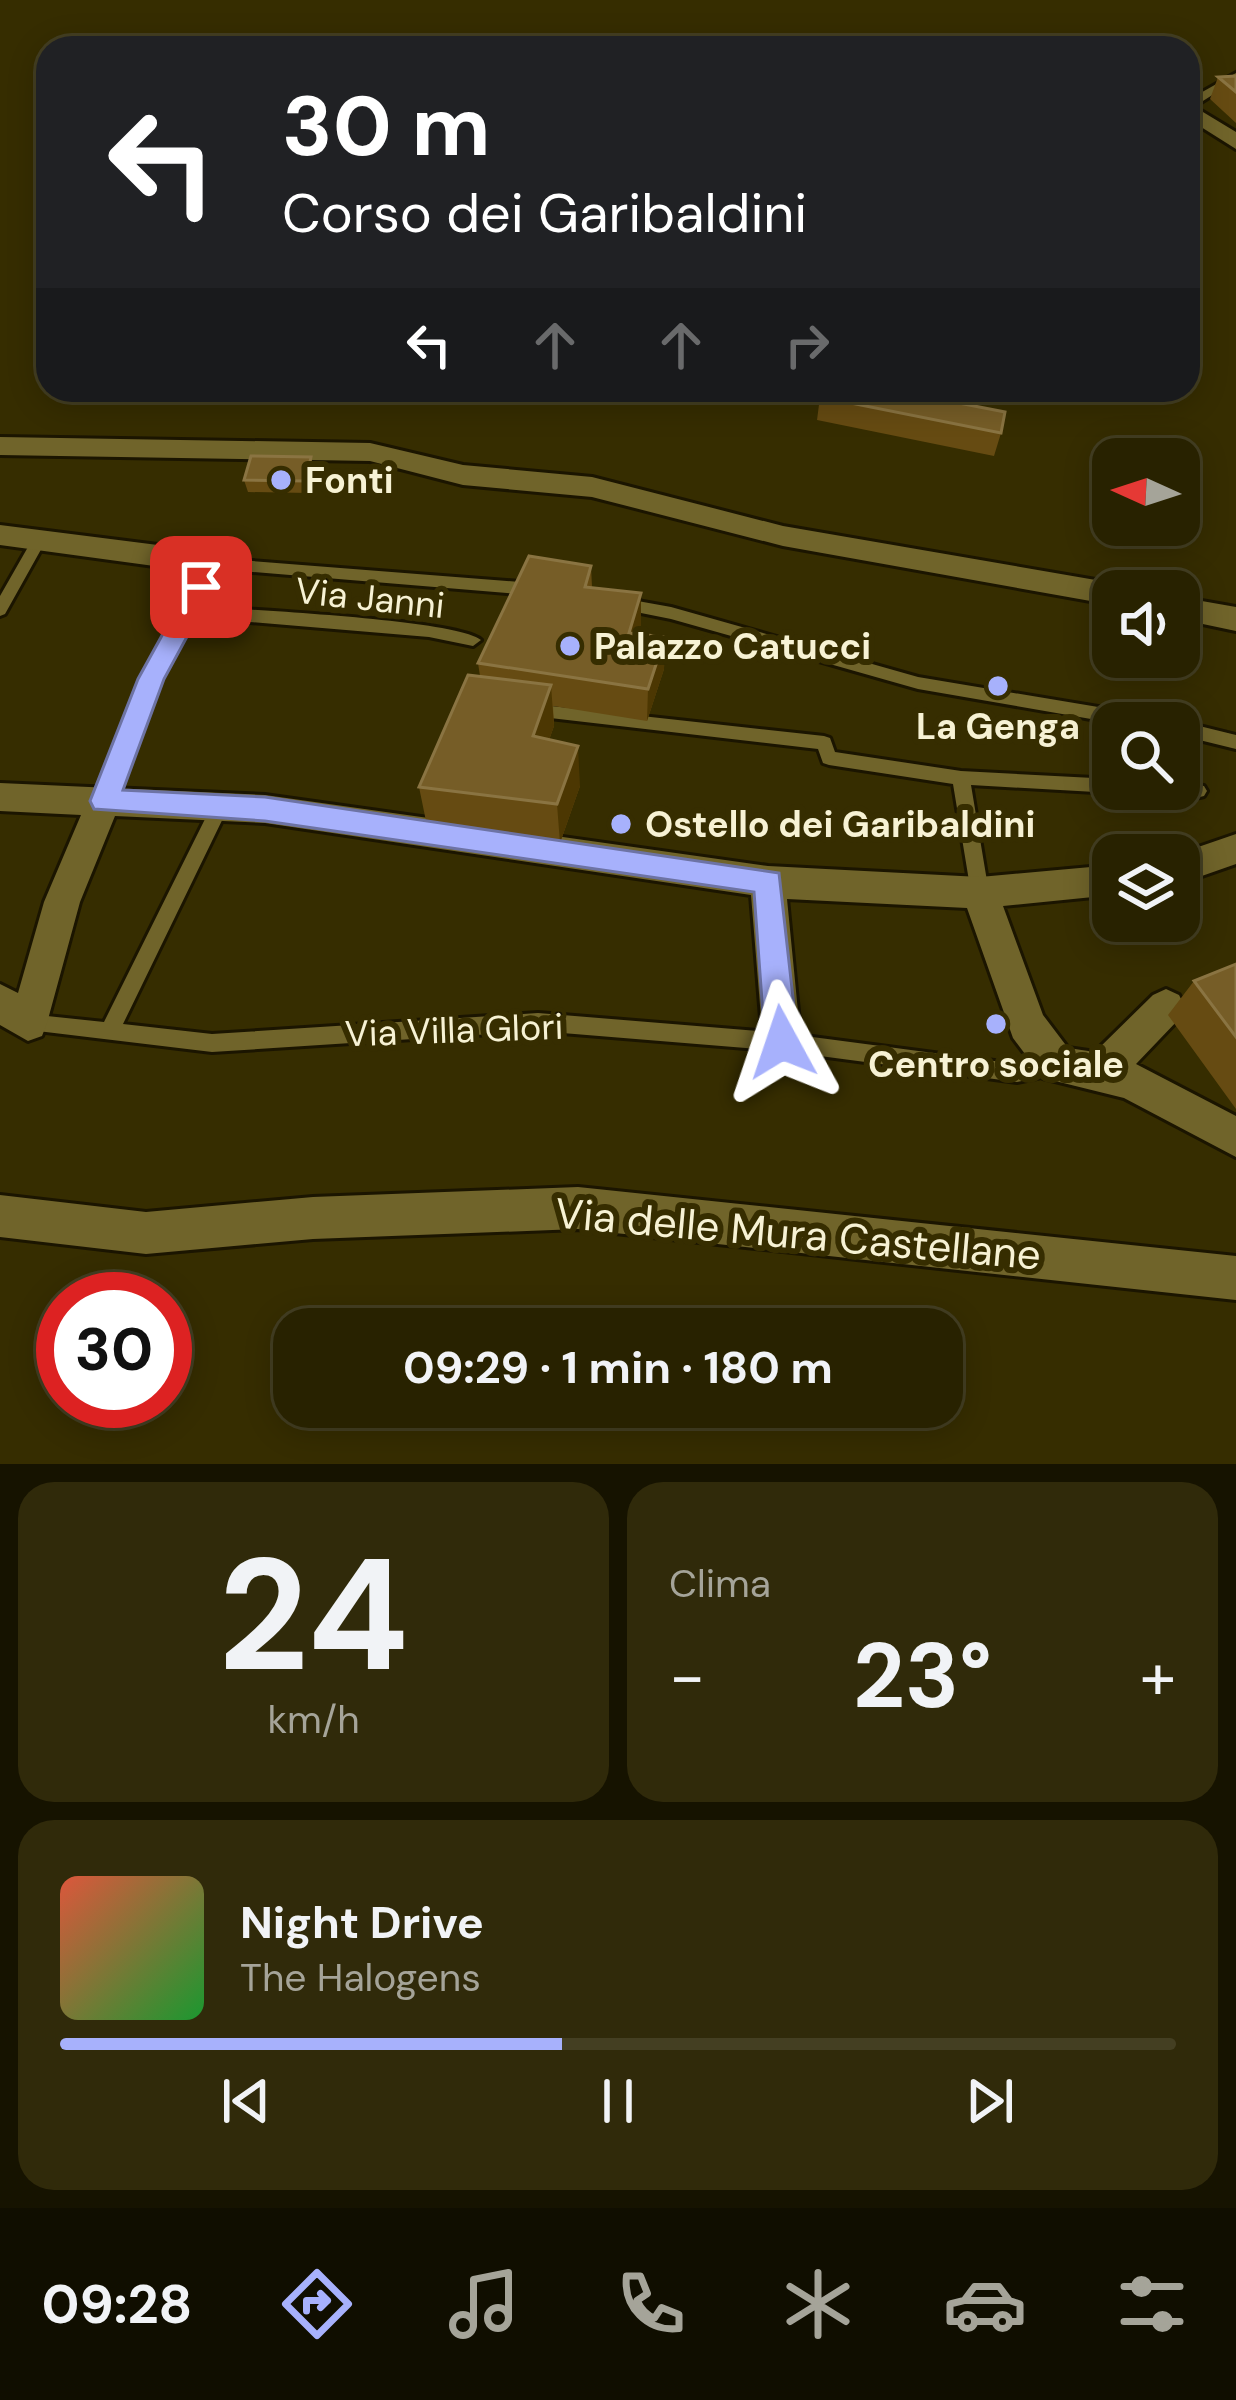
<!DOCTYPE html>
<html lang="it">
<meta charset="utf-8">
<style>
:root{--surface:#282200;--page:#302a0a;--text:#f1f3f6;--muted:#a5a499;--line:#443f22;--accent:#a7b1fc}
body{margin:0;font-family:"DM Sans",sans-serif;background:var(--page);color:var(--text);height:100vh;display:flex;flex-direction:column;font-size:45px;white-space:nowrap}
*{box-sizing:border-box;margin:0}
p{font-size:39px;color:var(--muted)}
.icon{flex:none;width:66px;height:66px;fill:none;stroke:currentColor;stroke-width:2;stroke-linecap:round;stroke-linejoin:round}
.map{position:relative;height:1464px;overflow:hidden}
.panel{display:flex;flex-direction:column;gap:18px;padding:18px;background:#161300;flex:1}
.panel>*{flex:none}
.top-card{position:absolute;left:36px;top:36px;width:1164px;height:366px;border-radius:36px;box-shadow:0 6px 30px #0003,0 0 0 3px var(--line);background:#202124;color:#fff;overflow:hidden}
.needle{width:78px;rotate:273deg}
.tools{position:absolute;left:1092px;top:438px;display:grid;gap:24px}
.tools a{display:grid;place-items:center;width:108px;height:108px;border-radius:24px;background:var(--surface);box-shadow:0 6px 30px #0003,0 0 0 3px var(--line);font-size:60px}
.speed{position:absolute;left:36px;top:1272px;display:flex;gap:24px;font-size:60px;font-weight:700;text-align:center}
.speed>*{display:grid;place-content:center;width:156px;height:156px;border-radius:50%;background:var(--surface);box-shadow:0 6px 30px #0003,0 0 0 3px var(--line);line-height:1}
.speed .limit{border:18px solid #d22;background:#fff;color:#111}
.pin{position:absolute;display:grid;place-items:center;width:102px;height:102px;color:#fff;margin:-51px;border-radius:24px;box-shadow:0 6px 18px #0006}
.me{position:absolute;width:132px;margin:-66px;rotate:355deg;stroke-linejoin:round;filter:drop-shadow(0 0 9px #0008)}
.turn{display:flex;align-items:center;gap:42px;height:252px;padding:0 48px;font-size:54px}
.turn .icon{width:156px;height:156px;stroke-width:2.5}
.turn b{display:block;font-size:84px;line-height:102px}
.lanes{display:flex;align-items:center;height:114px;padding:0 48px;background:#0003;justify-content:center;gap:60px;direction:ltr}
.lanes .off{opacity:.35}
.big{font-size:90px;font-weight:700;line-height:1.1}
.panel .widget{flex:1;display:flex;flex-direction:column;justify-content:center;gap:18px;min-width:0;padding:0 42px;border-radius:36px;background:var(--page)}
.panel .dial{align-items:center;gap:0}
.dial b{font-size:156px;line-height:1}
.song{display:flex;align-items:center;gap:36px}
.cover{width:144px;height:144px;border-radius:18px;background:linear-gradient(135deg,hsl(10 70% 55%),hsl(130 70% 35%))}
.played{height:12px;border-radius:6px;background:linear-gradient(90deg,var(--accent) 45%,var(--line) 45%)}
.keys{display:flex;justify-content:space-around;direction:ltr}
.heat{display:flex;justify-content:space-between;align-items:center;font-size:66px;direction:ltr}
.panel .tiles{flex:1;display:grid;gap:18px;grid-template-columns:1fr 1fr}
.widget:last-child{grid-column:span 2}
.trip{position:absolute;left:273px;top:1308px;width:690px;height:120px;border-radius:36px;background:var(--surface);box-shadow:0 6px 30px #0003,0 0 0 3px var(--line);font-weight:700;line-height:120px;text-align:center}
.dock{display:flex;height:192px;justify-content:space-around;align-items:center;background:#100e00;color:var(--muted)}
.dock .icon{width:84px;height:84px}
.dock .on{color:var(--accent)}
.dock b{font-size:54px;color:var(--text)}
.map>svg:first-child{display:block}
.lines{fill:none;stroke-linecap:round;stroke-linejoin:round}
.lane-casing{stroke:#1b1500;stroke-width:6}
.street-casing{stroke:#1b1500;stroke-width:6}
.lane{fill:#70642a;fill-rule:evenodd}
.street{fill:#70642a;fill-rule:evenodd}
.wall{fill:#664b12}
.shaded-wall{fill:#4c3702}
.building{fill:#765d27;stroke:#8a7442;stroke-width:3}
.route{fill:#a7b1fc;stroke:#6d73a4;stroke-width:3}
.poi-dot{fill:#a7b1fc;stroke:#362d00;stroke-width:4.5}
.labels{text-anchor:middle;dominant-baseline:central;stroke-width:12;stroke-linejoin:round;paint-order:stroke}
.poi-label{font-size:36px;font-weight:bold;fill:#f7f2d4;stroke:#362d00;text-anchor:start}
.street-label{font-size:36px;fill:#f7f2d4;stroke:#362d00}
.near-street-label{font-size:42px;fill:#f7f2d4;stroke:#362d00}
</style>
<div class="map">
<svg width="1236" height="1464" viewBox="0 0 1236 1464">
<rect width="100%" height="100%" fill="#362d00"/>
<g class="lines">
<g class="lane-casing">
<path id="lane" d="M1236 73V80L1195 106 1203 115 1202 117H1194L1188 111V100Z
M41 532 48 537 5 614 0 616V596L36 533Z
M213 558 532 583 540 589 532 595 217 569 198 606C245 610 455 619 481 640L473 646 429 637 192 617 159 679 113 801 110 806 104 808 98 806 95 801 143 679 208 559Z
M621 598 671 607 918 677 1152 716 1158 718 1160 723H1114L918 689 671 619 616 608 613 604Z
M533 704 824 736 830 738 835 752 961 771 1113 779V789H1120L1113 793 971 785 989 893 986 899 980 901 974 899 971 893 953 784 829 765 823 763 818 749 533 716 527 715 525 710 527 705Z
M1179 721 1236 735V749L1179 735V723H1174Z
M1179 783 1204 786 1207 791 1204 796C1190 800 1169 798 1155 794L1152 789H1179Z
M220 799 226 801 229 806 123 1024 212 1034 538 1013 782 1033 1017 1064 1054 1057 1061 1059 1064 1066 1061 1073 1017 1082 782 1051 538 1031 212 1052 21 1029 18 1023 21 1017 28 1014 104 1022 214 801Z"/>
</g>
<g class="street-casing">
<path id="street" d="M1198 109 1236 132V149L1190 120 1188 114Z
M0 437 370 443 463 465 592 477 783 526 1113 583 1127 591H1113V605L783 546 592 497 463 485 370 461 0 455Z
M0 525 213 552 224 555 228 563 224 571 213 574 0 545Z
M1179 597 1236 607V631L1179 619Z
M0 783 265 795 768 866 980 877 1113 865V895L1003 906 1043 1015 1068 1048 1095 1052 1153 995 1166 989 1179 995 1185 1007 1179 1019 1136 1064 1236 1116V1157L1124 1098 1043 1078 1013 1038 967 908 787 899 801 1042 796 1055 782 1060 768 1055 763 1042 751 895 265 823 115 816 80 902 47 1023 42 1036 28 1041 0 1025V984L18 993 44 902 81 815 0 811Z
M1236 834V864L1179 884V855H1175Z
M578 1187 1236 1256V1300L578 1229 313 1239 146 1254 0 1237V1195L146 1212 313 1197Z"/>
</g>
<use href="#lane" class="lane"/>
<use href="#street" class="street"/>
</g>
<path class="wall" d="M1236 76V123L1210 99 1218 77Z
M820 397 1001 433 994 456 817 420Z
M311 457 314 469 309 493 248 492 244 480Z
M591 566 592 587 641 593V626L638 634 665 637 664 669 647 721 553 706 554 726 549 740 580 786 560 843 427 826 419 787 480 676 478 663Z
M1236 964V1109L1168 1015 1194 981Z"/>
<path class="shaded-wall" d="M311 457 314 469 309 493 306 481Z
M641 593V626L629 666V633Z
M665 637 664 669 647 721 648 689Z
M551 685 554 726 536 776 533 736Z
M578 746 580 786 560 843 557 804Z"/>
<path class="building" d="M1236 76V92L1218 77Z
M823 390H892L1005 412 1001 433 820 397Z
M251 456 311 457 306 481 244 480Z
M529 556 591 566 585 587 641 593 629 633 665 637 648 689 478 663Z
M468 675 551 685 533 736 578 746 557 804 419 787Z
M1236 964V1037L1194 981Z"/>
<path class="route" d="M201 578 214 587 164 679 123 790 265 797 779 873 798 1042 793 1053 782 1057 770 1053 765 1042 754 892 265 821 94 809 90 801 138 679 192 581Z"/>
<g class="poi-dot">
<circle cx="281" cy="480" r="12"/>
<circle cx="570" cy="646" r="12"/>
<circle cx="998" cy="686" r="12"/>
<circle cx="621" cy="824" r="12"/>
<circle cx="996" cy="1024" r="12"/>
</g>
<g class="labels">
<g class="poi-label">
<text x="305" y="480">Fonti</text>
<text x="594" y="646">Palazzo Catucci</text>
<text x="998" y="726" text-anchor="middle">La Genga</text>
<text x="645" y="824">Ostello dei Garibaldini</text>
<text x="996" y="1064" text-anchor="middle">Centro sociale</text>
</g>
<g class="street-label">
<text transform="translate(370 598) rotate(6)">Via Janni</text>
<text transform="translate(454 1030) rotate(-2)">Via Villa Glori</text>
</g>
<g class="near-street-label">
<text transform="translate(798 1234) rotate(5)">Via delle Mura Castellane</text>
</g>
</g>
</svg>
<div class="tools">
<a><svg class="needle" viewBox="-14 -14 28 28"><path d="M0-13l5 13h-10z" fill="#e53935"/><path d="M0 13l5-13h-10z" fill="#a5a499"/></svg></a>
<a><svg class="icon" aria-label="sound" viewBox="0 0 24 24"><path d="M4 9h4l5-4v14l-5-4H4zM17 9q2 3 0 6"/></svg></a>
<a><svg class="icon" aria-label="search" viewBox="0 0 24 24"><circle cx="10" cy="10" r="6"/><path d="M15 15l6 6"/></svg></a>
<a><svg class="icon" aria-label="layers" viewBox="0 0 24 24"><path d="M12 4l9 5-9 5-9-5zM3 14l9 5 9-5"/></svg></a>
</div>
<div class="speed"><div class="limit">30</div></div>
<div class="pin" style="left:201px;top:587px;background:#d93025"><svg class="icon" aria-label="arrive" viewBox="0 0 24 24"><path d="M6 21V4h12l-3 4 3 4H6"/></svg></div>
<svg class="me" style="left:782px;top:1042px" viewBox="-20 -20 40 40"><path d="M0-17L14 15 0 8-14 15z" fill="#a7b1fc" stroke="#fff" stroke-width="4"/></svg>
<div class="trip">09:29 · 1 min · 180 m</div>
<div class="top-card">
<div class="turn"><svg class="icon" aria-label="left" viewBox="0 0 24 24"><path d="M17 20v-9H6M10 6l-5 5 5 5"/></svg><div><b>30 m</b>Corso dei Garibaldini</div></div>
<div class="lanes"><svg class="icon" aria-label="left" viewBox="0 0 24 24"><path d="M17 20v-9H6M10 6l-5 5 5 5"/></svg><svg class="icon off" aria-label="ahead" viewBox="0 0 24 24"><path d="M12 20V5M6 11l6-6 6 6"/></svg><svg class="icon off" aria-label="ahead" viewBox="0 0 24 24"><path d="M12 20V5M6 11l6-6 6 6"/></svg><svg class="icon off" aria-label="right" viewBox="0 0 24 24"><path d="M7 20v-9h11M14 6l5 5-5 5"/></svg></div>
</div>
</div>
<section class="panel">
<div class="tiles">
<div class="widget dial"><b>24</b><p>km/h</p></div>
<div class="widget"><p>Clima</p>
<div class="heat"><a>−</a><b class="big">23°</b><a>+</a></div>
</div>
<div class="widget">
<div class="song"><i class="cover"></i><div><b>Night Drive</b><p>The Halogens</p></div></div>
<div class="played"></div>
<div class="keys"><svg class="icon" aria-label="previous" viewBox="0 0 24 24"><path d="M18 5L8 12l10 7zM5 5v14"/></svg><svg class="icon" aria-label="pause" viewBox="0 0 24 24"><path d="M8 5v14M16 5v14"/></svg><svg class="icon" aria-label="next" viewBox="0 0 24 24"><path d="M6 5l10 7-10 7zM19 5v14"/></svg></div>
</div>
</div>
</section>
<nav class="dock">
<b>09:28</b>
<svg class="icon on" aria-label="directions" viewBox="0 0 24 24"><path d="M12 3l9 9-9 9-9-9zM9 14v-3h6M13 9l2 2-2 2"/></svg>
<svg class="icon" aria-label="music" viewBox="0 0 24 24"><path d="M9 18V5l10-2v13"/><circle cx="6" cy="18" r="3"/><circle cx="16" cy="16" r="3"/></svg>
<svg class="icon" aria-label="phone" viewBox="0 0 24 24"><path d="M5 4h4l2 5-3 2q2 4 5 5l2-3 5 2v4C11 20 4 13 5 4z"/></svg>
<svg class="icon" aria-label="climate" viewBox="0 0 24 24"><path d="M12 3v18M4 7l16 10M4 17L20 7"/></svg>
<svg class="icon" aria-label="car" viewBox="0 0 24 24"><path d="M5 17H2v-5l4-1 3-4h7l3 4 3 1v5h-3M9 17h6M6 11h13"/><circle cx="7" cy="17" r="2"/><circle cx="17" cy="17" r="2"/></svg>
<svg class="icon" aria-label="filters" viewBox="0 0 24 24"><path d="M4 7h16M4 17h16"/><circle cx="9" cy="7" r="2"/><circle cx="15" cy="17" r="2"/></svg>
</nav>
